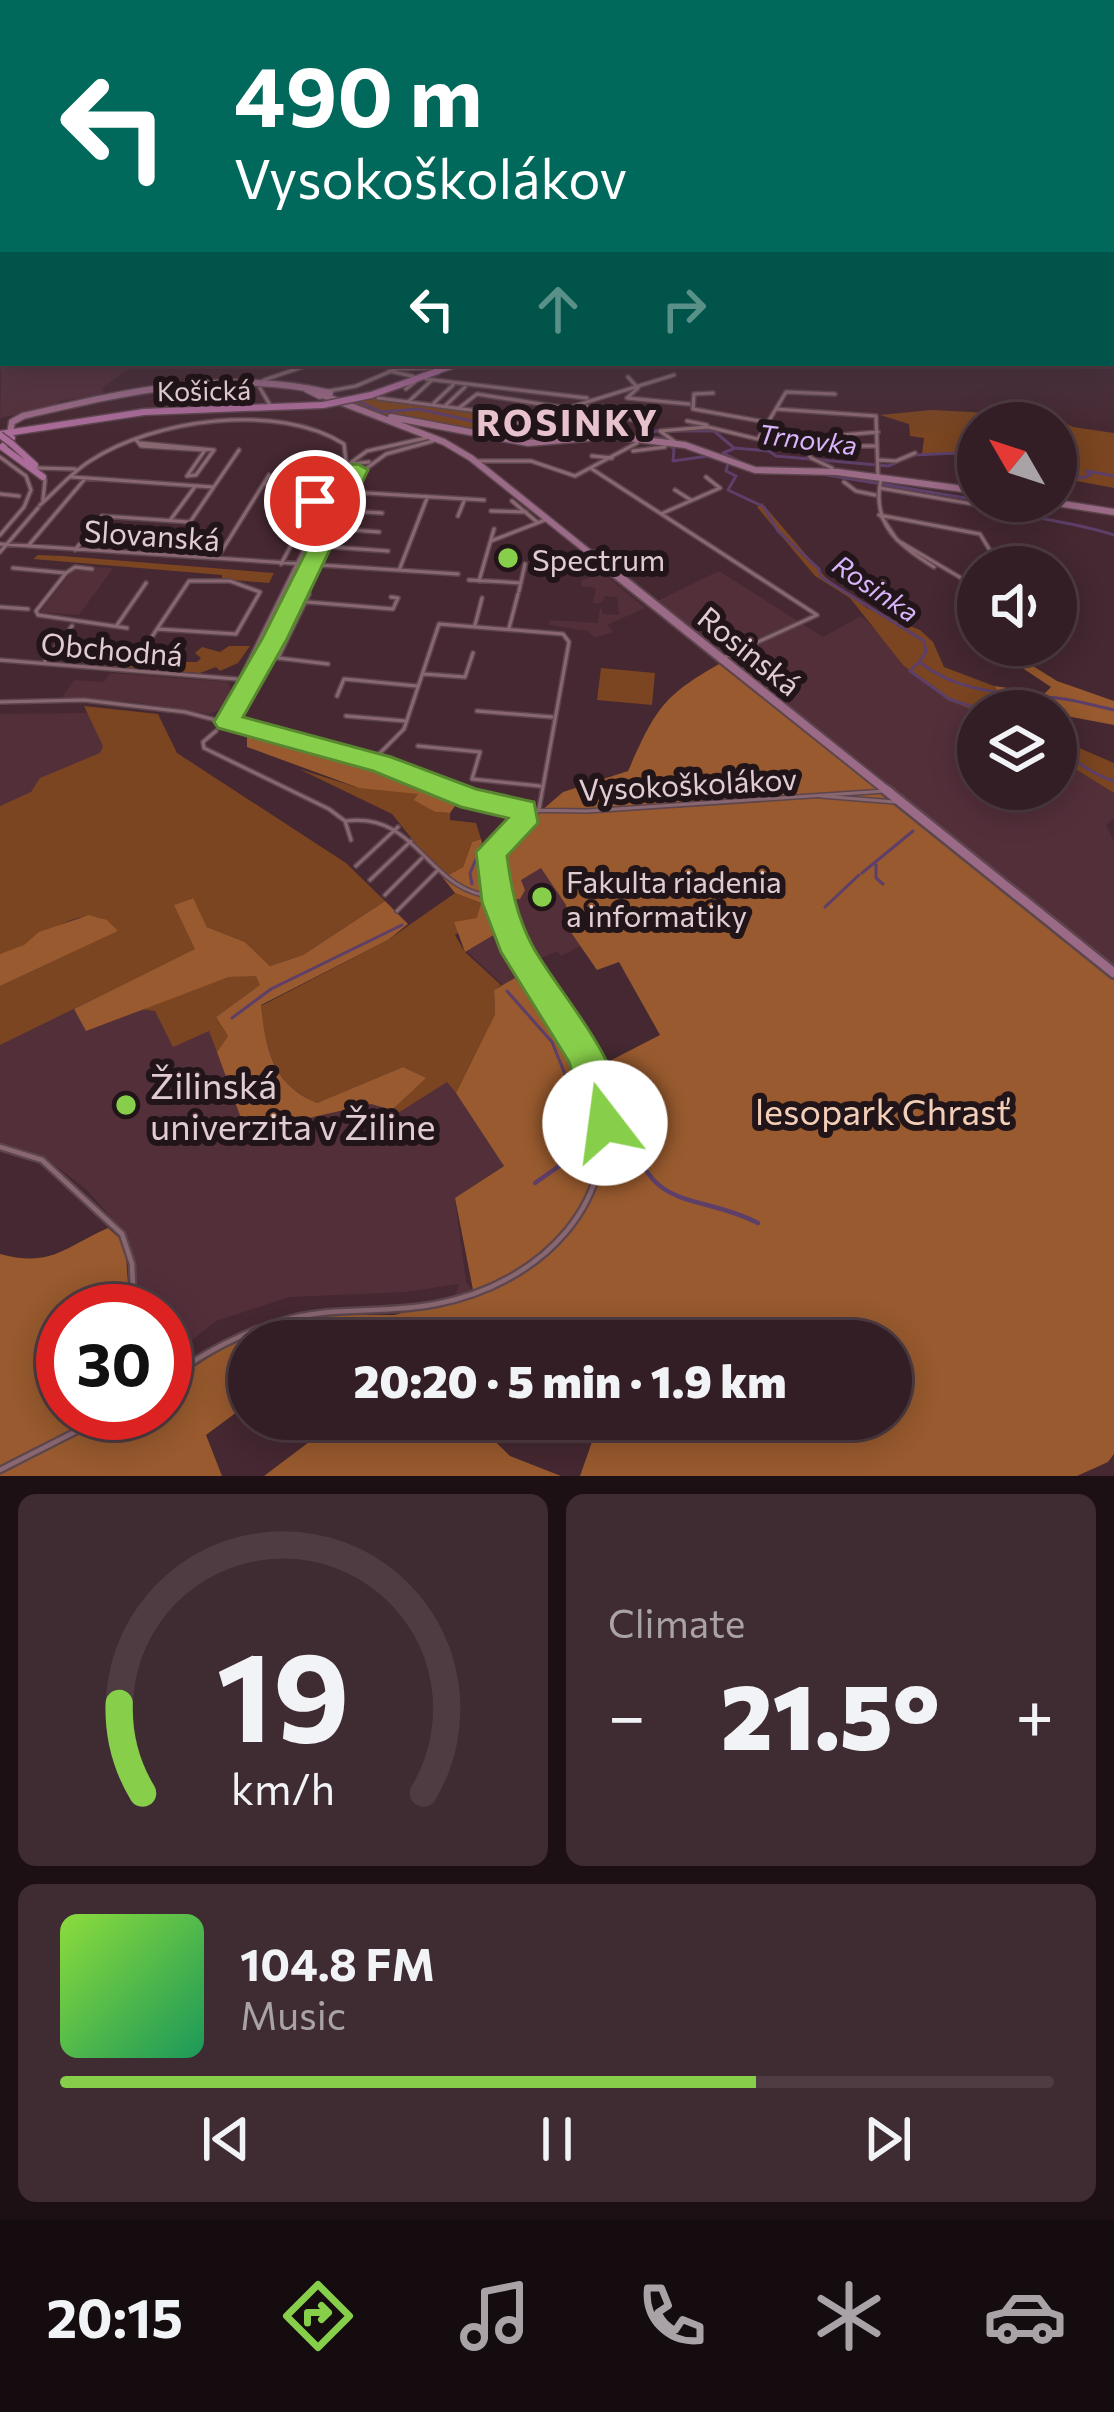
<!DOCTYPE html>
<meta charset="utf-8">
<style>
:root{--surface:#341e25;--page:#3f2b32;--text:#f1f3f6;--muted:#a9a2a7;--line:#4e3c42;--accent:#87cf4a}
body{margin:0;font-family:Commissioner,sans-serif;background:var(--page);color:var(--text);height:100vh;display:flex;flex-direction:column;font-size:45px;white-space:nowrap}
*{box-sizing:border-box;margin:0}
p{font-size:39px;color:var(--muted)}
.icon{flex:none;width:66px;height:66px;fill:none;stroke:currentColor;stroke-width:2;stroke-linecap:round;stroke-linejoin:round}
.map{position:relative;height:1476px;overflow:hidden}
.side{display:flex;flex-direction:column;gap:18px;padding:18px;background:#1d1014;flex:1}
.side>*{flex:none}
.banner{position:absolute;left:0px;top:0px;width:1116px;height:366px;box-shadow:0 6px 30px #0003,0 0 0 3px var(--line);background:#00695c;color:#fff;overflow:hidden}
.needle{width:78px;rotate:309deg}
.controls{position:absolute;left:957px;top:402px;display:grid;gap:24px}
.controls a{display:grid;place-items:center;width:120px;height:120px;border-radius:50%;background:var(--surface);box-shadow:0 6px 30px #0003,0 0 0 3px var(--line);font-size:60px}
.speed{position:absolute;left:36px;top:1284px;display:flex;gap:24px;font-size:60px;font-weight:700;text-align:center}
.speed>*{display:grid;place-content:center;width:156px;height:156px;border-radius:50%;background:var(--surface);box-shadow:0 6px 30px #0003,0 0 0 3px var(--line);line-height:1}
.speed .limit{border:18px solid #d22;background:#fff;color:#111}
.pin{position:absolute;display:grid;place-items:center;width:102px;height:102px;color:#fff;margin:-51px;border:6px solid #fff;border-radius:50%;box-shadow:0 3px 12px #0007}
.me{position:absolute;width:132px;margin:-66px;rotate:345deg;stroke-linejoin:round;filter:drop-shadow(0 0 9px #0008)}
.turn{display:flex;align-items:center;gap:42px;height:252px;padding:0 36px;font-size:54px}
.turn .icon{width:156px;height:156px;stroke-width:2.5}
.turn b{display:block;font-size:84px;line-height:102px}
.lanes{display:flex;align-items:center;height:114px;padding:0 36px;background:#0003;justify-content:center;gap:60px;direction:ltr}
.lanes .off{opacity:.35}
.big{font-size:90px;font-weight:800;line-height:1.1}
.side .tile{flex:1;display:flex;flex-direction:column;justify-content:center;gap:18px;min-width:0;padding:0 42px;border-radius:18px;background:var(--page)}
.side .dial{align-items:center;gap:0}
.dial svg{height:312px;overflow:visible;fill:none;stroke:var(--line);stroke-width:7;stroke-linecap:round;text-anchor:middle}
.dial text{fill:var(--text);stroke:none}
.song{display:flex;align-items:center;gap:36px}
.cover{width:144px;height:144px;border-radius:18px;background:linear-gradient(135deg,hsl(90 70% 55%),hsl(150 70% 35%))}
.played{height:12px;border-radius:6px;background:linear-gradient(90deg,var(--accent) 70%,var(--line) 70%)}
.keys{display:flex;justify-content:space-around;direction:ltr}
.heat{display:flex;justify-content:space-between;align-items:center;font-size:66px;direction:ltr}
.side .tiles{flex:1;display:grid;gap:18px;grid-template-columns:1fr 1fr}
.tile:last-child{grid-column:span 2}
.trip{position:absolute;left:228px;top:1320px;width:684px;height:120px;border-radius:60px;background:var(--surface);box-shadow:0 6px 30px #0003,0 0 0 3px var(--line);font-weight:800;line-height:120px;text-align:center}
.tab-bar{display:flex;height:192px;justify-content:space-around;align-items:center;background:#150c0f;color:var(--muted)}
.tab-bar .icon{width:84px;height:84px}
.tab-bar .selected{color:var(--accent)}
.tab-bar b{font-size:54px;color:var(--text)}
.map>svg:first-child{display:block}
.built{fill:#532f3a}
.green{fill:#7a4520}
.forest{fill:#985a2e}
.lines{fill:none;stroke-linecap:round;stroke-linejoin:round}
.stream-far1{stroke:#5d3f69;stroke-width:3}
.stream{stroke:#5d3f69;stroke-width:4.5}
.street-far1-casing{stroke:#5d454d;stroke-width:6}
.street-casing{stroke:#5d454d;stroke-width:9}
.secondary-far2-casing{stroke:#5d454d;stroke-width:9}
.secondary-far1-casing{stroke:#5d454d;stroke-width:12}
.secondary-casing{stroke:#5d454d;stroke-width:14}
.primary-far1-casing{stroke:#5d454d;stroke-width:8}
.primary-casing{stroke:#5d454d;stroke-width:9}
.street-far1{stroke:#896771;stroke-width:3}
.street{stroke:#896771;stroke-width:4.5}
.secondary-far2{stroke:#9b6a86;stroke-width:6}
.secondary-far1{stroke:#9b6a86;stroke-width:8}
.secondary{stroke:#9b6a86;stroke-width:9}
.primary-far1{stroke:#ac6c9a;stroke-width:4.5}
.primary{stroke:#ac6c9a;stroke-width:6}
.rail-casing{stroke:#ccb6bc;stroke-width:6}
.rail{stroke:#221519;stroke-width:3;stroke-dasharray:4.5;stroke-linecap:butt}
.primary-bridge-casing{stroke:#5d454d;stroke-width:9;stroke-linecap:butt}
.primary-bridge{stroke:#ac6c9a;stroke-width:6}
.route{fill:#87cf4a;stroke:#588730;stroke-width:3}
.poi-dot{fill:#87cf4a;stroke:#221519;stroke-width:4.5}
.labels{text-anchor:middle;dominant-baseline:central;stroke-width:12;stroke-linejoin:round;paint-order:stroke}
.far-street-label{font-size:27px;fill:#e0ccd1;stroke:#221519}
.far-water-label{font-size:27px;font-style:italic;fill:#d8b4fb;stroke:#221519}
.street-label{font-size:30px;fill:#e0ccd1;stroke:#221519}
.poi-label{font-size:30px;fill:#e0ccd1;stroke:#221519;text-anchor:start}
.far-district-label{font-size:36px;font-weight:bold;letter-spacing:3px;fill:#e7c1cb;stroke:#221519}
.near-poi-label{font-size:36px;fill:#e0ccd1;stroke:#221519;text-anchor:start}
.near-park-label{font-size:36px;fill:#f4cfb8;stroke:#221519}
</style>
<div class="map">
<svg width="1114" height="1476" viewBox="0 0 1114 1476">
<rect width="100%" height="100%" fill="#452831"/>
<path class="built" d="M3 327V363H144L177 369 133 366 102 388 105 395 59 401 60 405 0 418Z
M76 566 113 568 79 615 40 612Z
M719 571 823 637 861 616 910 662 978 711V789H1056V756L1114 793V818L1106 825 1114 841V964L1106 971 647 606Z
M602 572 645 608 607 625 613 632 594 638 588 631 549 625 550 620 598 623 600 606 603 614 619 615 617 597 605 596 601 603H593L596 588 581 586 582 580Z
M110 673 228 682 232 692 225 707 210 714 132 702 62 698 74 680 104 682Z
M87 713 160 720 0 818V714Z
M548 862 600 936 561 956 557 951 529 964 509 927 499 884Z
M178 884 55 960 251 1001 445 1052 504 1165 455 1199 466 1282 471 1289H480L454 1297 459 1284 405 1292 290 1297 216 1321 165 1362V1311H139L136 1267 124 1232 87 1190 52 1163 30 1151 0 1144V894Z
M500 929 543 1002 537 1006 523 987 512 993 465 950Z"/>
<path class="green" d="M415 381 379 398 469 411 534 428 613 431 537 441 511 439 375 413 349 402Z
M931 410 1052 416 1073 427 1114 433V488L1061 478 1056 471V423H978V455L922 454 924 438 910 436 909 424 880 415Z
M762 503 826 578 867 608 920 630 933 642 944 667 994 686 1008 705 1000 706V711L978 712 948 700 903 665 850 598 815 576 757 507Z
M38 555 63 556 274 573 269 583 222 579V575L33 559Z
M229 646H250L238 663 220 671 216 667 200 673 99 666 103 660 150 661 156 648H165L159 662 168 649 183 650 177 662H197L201 658 195 653 202 647 220 652Z
M601 668 655 673 652 705 597 700Z
M84 706 158 714 177 753 346 863 385 901 303 955 270 966 245 942 207 927 192 898 175 905 196 949 0 1045V986L117 931C83 889 37 950 0 954V806L31 792 40 778 100 753 103 746Z
M1056 738 1114 763V793L1056 757Z
M299 769 359 788 405 789 419 794 415 799 435 812 450 813V820L476 823 481 839 472 842 463 867 443 878 392 814Z
M455 893 481 903 478 918 455 935 465 952 501 985 494 990 495 1014 456 1093 447 1082 398 1113 392 1110 425 1078 403 1067 317 1103C273 1084 266 1050 261 1006L388 940Z
M256 975 261 985 216 1017 228 1036 217 1052 209 1031 173 1047 155 1011 140 1009 229 977Z"/>
<path class="forest" d="M988 645H999L1057 681 1114 701V725L1008 705 994 686 1045 693 1051 687Z
M719 664 1114 977V1454L1108 1462 1077 1476H580L600 1419H891V1341H627V1337L494 1341 428 1326 413 1335 414 1341H249V1403L206 1435 222 1476H0V1254C51 1268 65 1247 108 1228L125 1243 130 1311H63V1413H165V1386L220 1350 266 1328 332 1315H394L474 1295 455 1198 504 1166 456 1093 495 1014 494 990 515 978 530 998 538 995 592 1070 660 1035 619 962 597 970 570 931 566 905 541 868 521 880 525 890 520 899 503 900 495 851 563 792 628 771C655 711 661 697 719 664Z
M247 732 356 760 460 799 450 813 435 812 414 800 418 794 359 788 247 747Z
M481 839 502 930 465 952 454 922 477 918 481 903 455 893 443 878 463 867 472 842Z
M193 898 207 927 245 942 270 966 303 955 385 901 408 924 388 940 261 1005C266 1050 272 1084 317 1103L403 1067 426 1078 392 1110 371 1104 246 1132 217 1052 228 1036 216 1017 260 985 256 976 229 977 86 1031 74 1009 195 949 174 905Z
M89 915 107 920 118 931 0 986V954L24 945 39 932Z
M314 1419H472L510 1456 561 1476H264L321 1433Z"/>
<g class="lines">
<path class="stream-far1" d="M353 399 382 412 418 409 504 428 661 438 674 449 673 461 708 456
M674 431H714L734 448 769 451 776 456 888 466 915 455 978 452
M639 435 665 429
M733 449 723 453 741 462
M728 463 726 471 736 476 728 490 764 507 778 531 819 569 821 577 924 641 926 652 919 662C962 695 1006 692 1057 698 1076 700 1095 706 1114 710
M1056 469 1082 478 1090 475 1087 471 1114 476
M827 475 978 500
M979 501C1021 519 1069 520 1114 535
M918 663 910 671 949 699 985 711
M1056 752C1078 759 1091 775 1114 781
M876 865V878L883 884
M862 873 913 831
M472 884 470 873 482 845
M825 907 859 875
M507 991 552 1042 573 1094
M232 1018 271 989 402 925"/>
<path class="stream" d="M572 1091 592 1118
M617 1127 632 1136C651 1213 700 1193 758 1223
M535 1183 575 1155 588 1119"/>
<g class="street-far1-casing">
<path id="street-far1" d="M389 371 416 377
M628 377 638 388 627 398 689 404
M426 379 587 398
M264 380 314 363
M205 388 215 403 228 401
M260 388 270 405
M406 389 415 382
M329 391 356 386 396 369 448 367
M713 393 694 394 693 409 765 422
M378 398 478 411 531 427
M408 402 432 380
M434 403 453 385
M446 405 465 387
M580 405 640 422
M459 408 477 394 560 407 610 430
M776 409 876 416 878 476
M687 421 707 425
M518 439 574 406 674 375
M758 439 786 392 835 394
M137 441 141 446 205 450 187 476 196 475 214 450 140 443
M799 441 811 458 832 468
M675 442 660 431 708 427 766 441 878 432
M830 446H876
M633 451 665 447
M592 456 612 458
M0 457 26 476 31 490 24 507 0 535
M879 460 896 461 915 453
M479 461H531L575 476 637 443
M350 464 369 462
M37 468 75 469
M592 469 817 615 725 657
M72 477 212 487
M881 479C871 524 898 545 934 567
M844 482 856 491 875 495
M265 484 333 488
M880 488 984 506
M675 490 691 500
M349 492 484 500
M0 494 19 496
M43 500 45 480
M512 501 537 522
M40 505C57 490 71 473 90 461 154 419 278 402 344 444L346 462
M347 511 382 513
M491 511 526 512
M663 513 720 488 706 477
M879 515 980 534 1000 567
M458 516 464 501
M881 516 897 540 978 588
M171 519 194 488
M339 529 379 532
M491 541 545 520
M0 544 458 574
M28 546 84 480
M330 547 388 551
M75 550 102 516 190 522 239 450
M0 552 38 508
M218 557 269 475
M281 564 322 488
M13 568 66 573 75 567 92 569
M400 568 427 498
M66 573 36 611 38 615 127 628
M469 580 521 583
M189 581H230L260 592 236 634 157 629Z
M479 581 494 529
M519 591 525 564
M309 594 278 658 328 664
M307 602 393 609 398 598 391 597
M0 607 28 609
M117 625 146 583
M475 625 482 598
M509 628 518 594
M142 652 157 629
M738 653 754 665
M0 660 249 680
M45 661 72 626
M424 674 465 677 473 653
M337 696 344 679 417 686
M0 702 84 700 185 712 372 761 465 797 523 810 587 811 885 791
M477 711 552 717
M346 716 405 721
M221 718 345 467 367 451 426 438
M228 720 271 646 356 476 386 454 433 441
M216 731 203 742 204 748 329 809 345 821 351 840
M418 746 480 752 472 779 540 786
M374 759 404 729 439 624 563 634 569 642 539 809
M821 796 895 802
M538 811 494 844C470 900 577 1036 599 1094
M346 821C420 812 426 893 497 897
M356 866 398 827
M370 880 411 841
M385 895 422 858
M397 911 438 870"/>
</g>
<g class="street-casing">
<path id="street" d="M0 1147 42 1160 122 1234 132 1264 134 1311
M165 1379C204 1354 244 1330 289 1319 337 1306 387 1314 436 1304 540 1284 625 1202 598 1091
M0 1470 112 1413"/>
</g>
<g class="secondary-far2-casing">
<path id="secondary-far2" d="M325 396 444 442 471 458 596 558
M391 417 528 443 612 436 685 445 755 470 837 472 978 491
M10 433 12 422 23 416C126 392 225 368 330 393L320 396 306 389
M1044 501 1114 512"/>
</g>
<g class="secondary-far1-casing">
<path id="secondary-far1" d="M592 555 890 793"/>
</g>
<g class="secondary-casing">
<path id="secondary" d="M886 790 1114 973"/>
</g>
<g class="primary-far1-casing">
<path id="primary-far1" d="M429 374 462 363"/>
</g>
<g class="primary-casing">
<path id="primary" d="M421 377 438 371
M371 395 416 379
M0 434 144 412 323 405
M12 438 2 447 43 477
M12 444 35 465"/>
</g>
<use href="#street-far1" class="street-far1"/>
<use href="#street" class="street"/>
<use href="#secondary-far2" class="secondary-far2"/>
<use href="#secondary-far1" class="secondary-far1"/>
<use href="#secondary" class="secondary"/>
<use href="#primary-far1" class="primary-far1"/>
<use href="#primary" class="primary"/>
<g class="rail-casing">
<path id="rail" d="M125 363 149 365"/>
</g>
<use href="#rail" class="rail"/>
<g class="primary-bridge-casing">
<path id="primary-bridge" d="M416 379 421 377
M323 405 371 395
M0 435 12 444"/>
</g>
<use href="#primary-bridge" class="primary-bridge"/>
</g>
<linearGradient id="sky" x2="0" y2="1"><stop stop-color="#26161b"/><stop offset="0.53" stop-color="#56485a"/><stop offset="1" stop-color="#56485a" stop-opacity="0"/></linearGradient>
<rect width="1114" height="435" fill="url(#sky)"/>
<path class="route" d="M358 464 368 470 287 639 243 717 391 757 476 789 534 802 538 823 507 856C511 887 517 917 532 945 556 991 642 1081 618 1135L605 1141 592 1135 569 1062 501 952 482 902 476 852 508 818 461 807 373 771 218 728 214 722 262 639 335 494H329L322 505H307L304 501 311 488 327 482 336 466Z"/>
<g class="poi-dot">
<circle cx="508" cy="558" r="12"/>
<circle cx="542" cy="897" r="12"/>
<circle cx="126" cy="1105" r="12"/>
</g>
<g class="labels">
<g class="far-street-label">
<text transform="translate(204 390) rotate(-1)">Košická</text>
</g>
<g class="far-water-label">
<text transform="translate(808 439) rotate(7)">Trnovka</text>
<text transform="translate(876 588) rotate(34)">Rosinka</text>
</g>
<g class="street-label">
<text transform="translate(152 534) rotate(4)">Slovanská</text>
<text transform="translate(112 648) rotate(5)">Obchodná</text>
<text transform="translate(750 650) rotate(39)">Rosinská</text>
<text transform="translate(688 783) rotate(-3)">Vysokoškolákov</text>
</g>
<g class="poi-label">
<text x="532" y="558">Spectrum</text>
<text x="566" y="880">Fakulta riadenia<tspan x="566" dy="34">a informatiky</tspan></text>
</g>
<g class="far-district-label">
<text x="568" y="421">ROSINKY</text>
</g>
<g class="near-poi-label">
<text x="150" y="1084">Žilinská<tspan x="150" dy="41">univerzita v Žiline</tspan></text>
</g>
<g class="near-park-label">
<text x="883" y="1110">lesopark Chrasť</text>
</g>
</g>
</svg>
<div class="controls">
<a><svg class="needle" viewBox="-14 -14 28 28"><path d="M0-13l5 13h-10z" fill="#e53935"/><path d="M0 13l5-13h-10z" fill="#a9a2a7"/></svg></a>
<a><svg class="icon" aria-label="sound" viewBox="0 0 24 24"><path d="M4 9h4l5-4v14l-5-4H4zM17 9q2 3 0 6"/></svg></a>
<a><svg class="icon" aria-label="layers" viewBox="0 0 24 24"><path d="M12 4l9 5-9 5-9-5zM3 14l9 5 9-5"/></svg></a>
</div>
<div class="speed"><div class="limit">30</div></div>
<div class="pin" style="left:315px;top:501px;background:#d93025"><svg class="icon" aria-label="arrive" viewBox="0 0 24 24"><path d="M6 21V4h12l-3 4 3 4H6"/></svg></div>
<svg class="me" style="left:605px;top:1123px" viewBox="-20 -20 40 40"><circle r="19" fill="#fff"/><path d="M0-13L10 11 0 6-10 11z" fill="#87cf4a"/></svg>
<div class="trip">20:20 · 5 min · 1.9 km</div>
<div class="banner">
<div class="turn"><svg class="icon" aria-label="left" viewBox="0 0 24 24"><path d="M17 20v-9H6M10 6l-5 5 5 5"/></svg><div><b>490 m</b>Vysokoškolákov</div></div>
<div class="lanes"><svg class="icon" aria-label="left" viewBox="0 0 24 24"><path d="M17 20v-9H6M10 6l-5 5 5 5"/></svg><svg class="icon off" aria-label="ahead" viewBox="0 0 24 24"><path d="M12 20V5M6 11l6-6 6 6"/></svg><svg class="icon off" aria-label="right" viewBox="0 0 24 24"><path d="M7 20v-9h11M14 6l5 5-5 5"/></svg></div>
</div>
</div>
<section class="side">
<div class="tiles">
<div class="tile dial"><svg viewBox="0 0 100 80">
<path d="M14 69A42 42 0 1 1 86 69"/>
<path d="M14 69A42 42 0 0 1 8 46" stroke="#87cf4a"/>
<text x="50" y="56" font-size="32" font-weight="700">19</text>
<text x="50" y="72" font-size="11">km/h</text>
</svg></div>
<div class="tile"><p>Climate</p>
<div class="heat"><a>−</a><b class="big">21.5°</b><a>+</a></div>
</div>
<div class="tile">
<div class="song"><i class="cover"></i><div><b>104.8 FM</b><p>Music</p></div></div>
<div class="played"></div>
<div class="keys"><svg class="icon" aria-label="previous" viewBox="0 0 24 24"><path d="M18 5L8 12l10 7zM5 5v14"/></svg><svg class="icon" aria-label="pause" viewBox="0 0 24 24"><path d="M8 5v14M16 5v14"/></svg><svg class="icon" aria-label="next" viewBox="0 0 24 24"><path d="M6 5l10 7-10 7zM19 5v14"/></svg></div>
</div>
</div>
</section>
<nav class="tab-bar">
<b>20:15</b>
<svg class="icon selected" aria-label="directions" viewBox="0 0 24 24"><path d="M12 3l9 9-9 9-9-9zM9 14v-3h6M13 9l2 2-2 2"/></svg>
<svg class="icon" aria-label="music" viewBox="0 0 24 24"><path d="M9 18V5l10-2v13"/><circle cx="6" cy="18" r="3"/><circle cx="16" cy="16" r="3"/></svg>
<svg class="icon" aria-label="phone" viewBox="0 0 24 24"><path d="M5 4h4l2 5-3 2q2 4 5 5l2-3 5 2v4C11 20 4 13 5 4z"/></svg>
<svg class="icon" aria-label="climate" viewBox="0 0 24 24"><path d="M12 3v18M4 7l16 10M4 17L20 7"/></svg>
<svg class="icon" aria-label="car" viewBox="0 0 24 24"><path d="M5 17H2v-5l4-1 3-4h7l3 4 3 1v5h-3M9 17h6M6 11h13"/><circle cx="7" cy="17" r="2"/><circle cx="17" cy="17" r="2"/></svg>
</nav>
